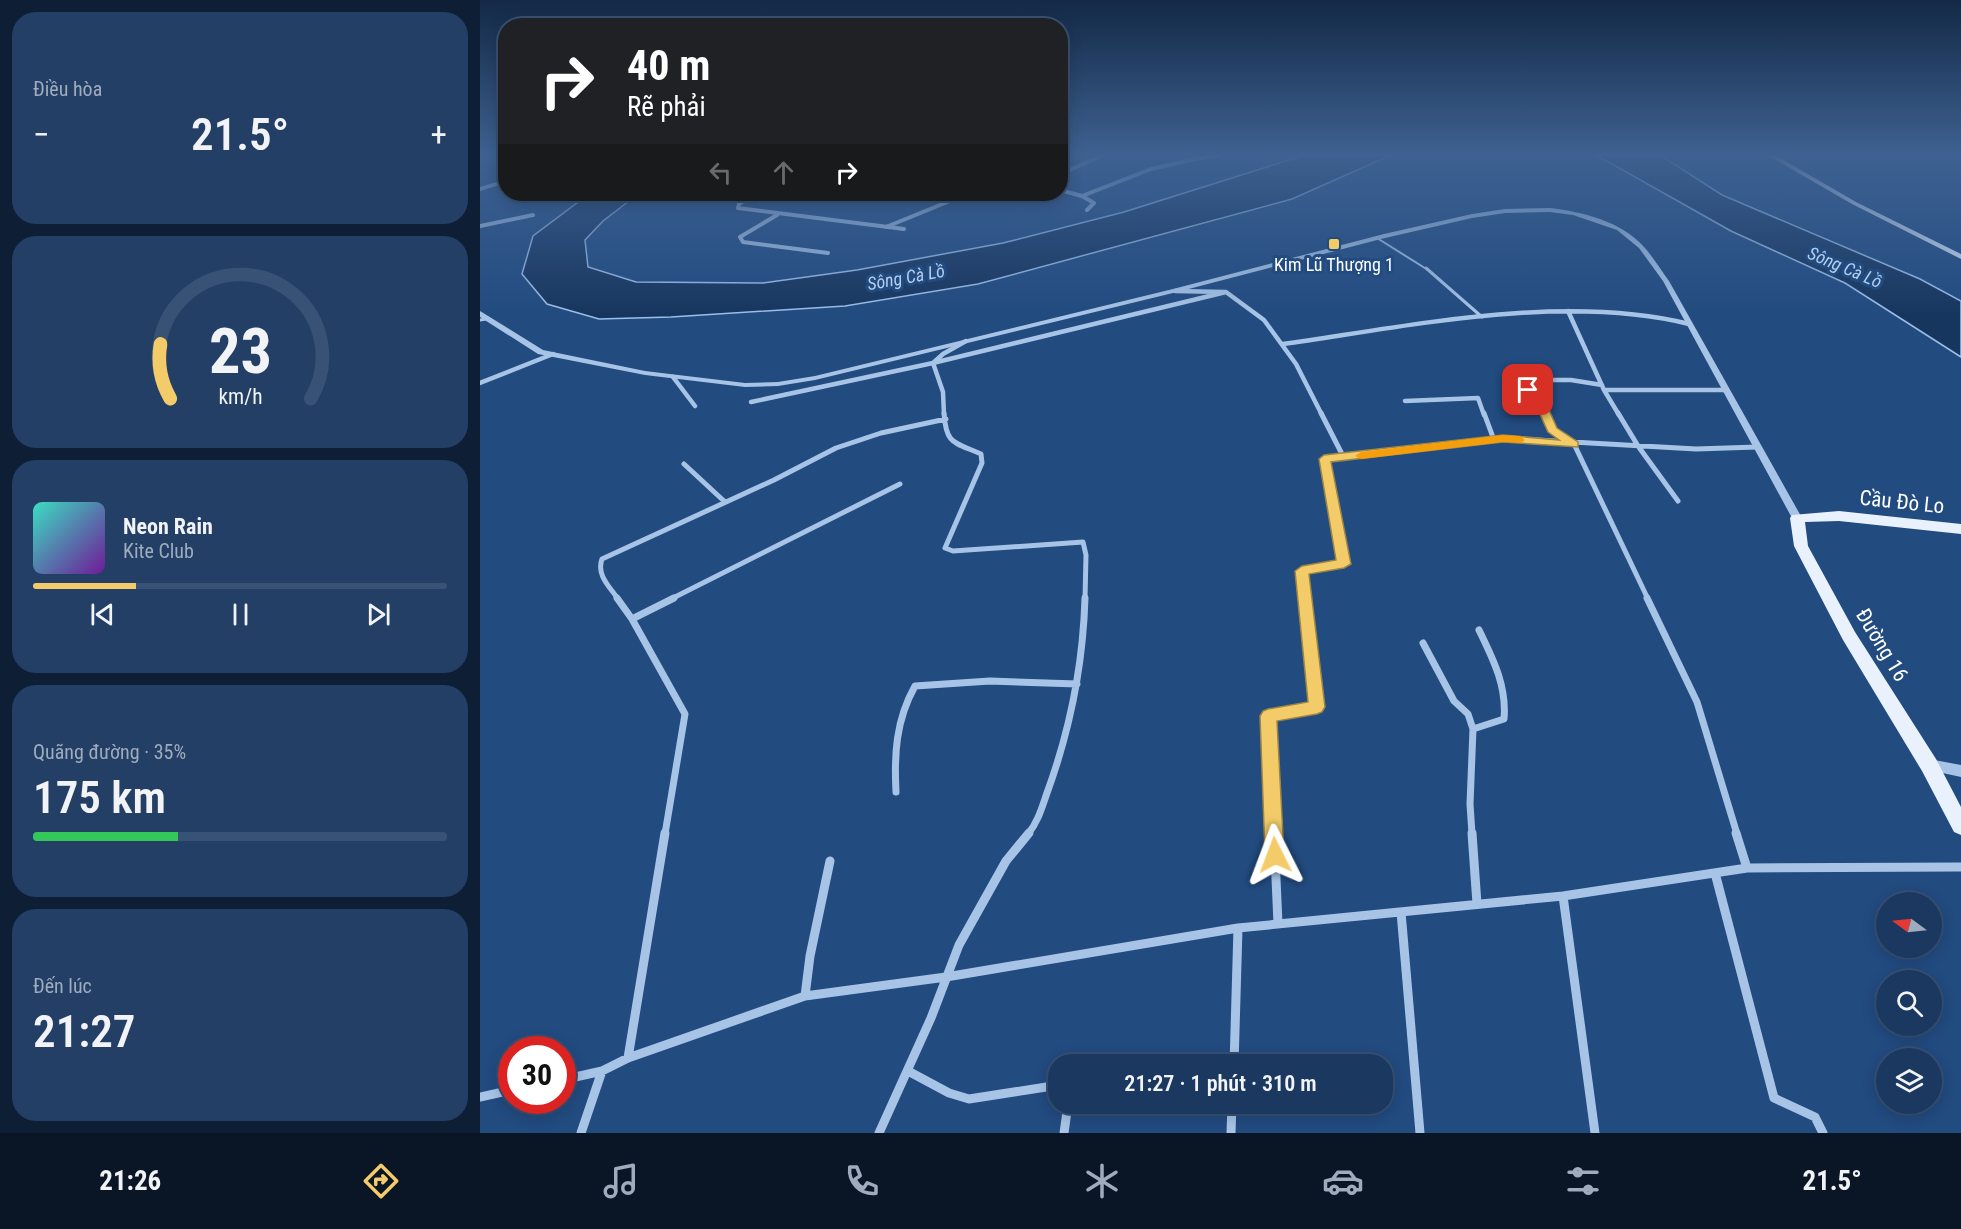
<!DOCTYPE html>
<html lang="vi">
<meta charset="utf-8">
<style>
:root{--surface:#1a3860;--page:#233f66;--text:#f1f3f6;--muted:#9facbd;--line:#385275;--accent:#f3cc69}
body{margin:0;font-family:"Roboto Condensed",sans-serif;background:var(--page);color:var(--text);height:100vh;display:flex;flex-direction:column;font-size:22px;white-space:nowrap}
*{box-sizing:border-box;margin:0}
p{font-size:20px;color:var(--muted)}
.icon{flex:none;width:33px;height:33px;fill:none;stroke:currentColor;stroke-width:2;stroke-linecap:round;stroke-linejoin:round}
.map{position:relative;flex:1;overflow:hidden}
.drawer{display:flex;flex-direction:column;gap:12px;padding:12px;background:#0e1f35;width:480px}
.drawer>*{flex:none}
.banner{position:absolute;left:18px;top:18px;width:570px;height:183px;border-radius:24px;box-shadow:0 3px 15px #0003,0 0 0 2px var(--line);background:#202124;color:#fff;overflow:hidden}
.needle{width:39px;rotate:285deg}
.tools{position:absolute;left:1396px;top:892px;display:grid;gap:12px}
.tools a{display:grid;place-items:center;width:66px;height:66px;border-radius:50%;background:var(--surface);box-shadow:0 3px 15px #0003,0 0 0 2px var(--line);font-size:30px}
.speed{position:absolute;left:18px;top:1036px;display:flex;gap:12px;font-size:30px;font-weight:700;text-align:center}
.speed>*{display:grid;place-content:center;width:78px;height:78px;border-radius:50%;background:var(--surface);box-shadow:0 3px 15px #0003,0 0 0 2px var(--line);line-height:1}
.speed .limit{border:9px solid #d22;background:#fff;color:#111}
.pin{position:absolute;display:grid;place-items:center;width:51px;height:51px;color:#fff;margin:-26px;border-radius:12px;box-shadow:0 3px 9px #0006}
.me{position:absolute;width:66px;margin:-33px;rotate:357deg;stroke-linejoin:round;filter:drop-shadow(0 0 4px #0008)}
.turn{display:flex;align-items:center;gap:21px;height:126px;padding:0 30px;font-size:27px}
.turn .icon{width:78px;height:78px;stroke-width:2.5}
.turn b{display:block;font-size:42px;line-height:51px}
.lanes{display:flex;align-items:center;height:57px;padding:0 30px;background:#0003;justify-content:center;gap:30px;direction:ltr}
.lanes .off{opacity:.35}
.big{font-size:45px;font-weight:600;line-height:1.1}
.drawer .widget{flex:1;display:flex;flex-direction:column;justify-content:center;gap:9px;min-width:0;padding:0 21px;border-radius:24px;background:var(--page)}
.drawer .dial{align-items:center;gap:0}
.dial svg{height:156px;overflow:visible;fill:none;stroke:var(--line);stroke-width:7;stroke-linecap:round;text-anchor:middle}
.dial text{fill:var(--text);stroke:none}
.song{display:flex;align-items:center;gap:18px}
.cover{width:72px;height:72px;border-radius:9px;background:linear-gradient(135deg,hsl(170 70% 55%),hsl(280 70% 35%))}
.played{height:6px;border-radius:3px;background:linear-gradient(90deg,var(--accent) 25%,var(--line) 25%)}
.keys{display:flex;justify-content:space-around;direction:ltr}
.heat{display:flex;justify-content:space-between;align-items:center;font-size:33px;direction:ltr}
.charge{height:9px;border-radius:4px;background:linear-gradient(90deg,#34c759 35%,var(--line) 0)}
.trip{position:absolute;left:568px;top:1054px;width:345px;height:60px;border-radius:24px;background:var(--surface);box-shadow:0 3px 15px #0003,0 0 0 2px var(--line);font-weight:600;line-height:60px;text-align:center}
.tabs{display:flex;height:96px;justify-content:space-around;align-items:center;background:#0a1626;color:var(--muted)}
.tabs .icon{width:42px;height:42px}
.tabs .current{color:var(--accent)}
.tabs b{font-size:27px;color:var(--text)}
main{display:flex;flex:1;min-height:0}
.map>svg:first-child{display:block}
.water{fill:#17365f;stroke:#9bbfe8;stroke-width:1.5}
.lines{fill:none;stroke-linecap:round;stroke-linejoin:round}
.service-far1{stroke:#a7c4e7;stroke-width:2}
.service{stroke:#a7c4e7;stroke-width:3}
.minor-far4{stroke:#a7c4e7;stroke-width:4}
.minor-far3{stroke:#a7c4e7;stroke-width:4.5}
.minor-far2{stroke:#a7c4e7;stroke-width:5}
.minor-far1{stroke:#a7c4e7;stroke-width:7}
.minor{stroke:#a7c4e7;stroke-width:9}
.tertiary{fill:#a7c4e7;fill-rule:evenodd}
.secondary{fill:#d2e1f6;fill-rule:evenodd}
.primary{fill:#e9f1fd;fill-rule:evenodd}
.route{fill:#f3cc69;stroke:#9e8544;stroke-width:1.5}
.slow{fill:#f59e0b}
.poi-dot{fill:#f3cc69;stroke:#224b80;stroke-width:2}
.labels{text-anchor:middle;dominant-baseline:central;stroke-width:6;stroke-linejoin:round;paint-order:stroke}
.far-poi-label{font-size:18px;fill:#fff;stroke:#224b80}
.far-water-label{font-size:18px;font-style:italic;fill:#b3ceef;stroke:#224b80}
.street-label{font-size:21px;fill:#fff;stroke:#224b80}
</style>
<main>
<section class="drawer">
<div class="widget"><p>Điều hòa</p>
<div class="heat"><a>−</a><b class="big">21.5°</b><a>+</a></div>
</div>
<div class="widget dial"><svg viewBox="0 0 100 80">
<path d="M14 69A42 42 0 1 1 86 69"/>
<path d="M14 69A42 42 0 0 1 9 41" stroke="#f3cc69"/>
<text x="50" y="56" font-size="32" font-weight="700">23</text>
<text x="50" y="72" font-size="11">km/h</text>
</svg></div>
<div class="widget">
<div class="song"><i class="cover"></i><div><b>Neon Rain</b><p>Kite Club</p></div></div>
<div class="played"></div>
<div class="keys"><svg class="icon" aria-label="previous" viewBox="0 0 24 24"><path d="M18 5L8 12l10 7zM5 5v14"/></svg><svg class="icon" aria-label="pause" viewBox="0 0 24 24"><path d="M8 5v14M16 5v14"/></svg><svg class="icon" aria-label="next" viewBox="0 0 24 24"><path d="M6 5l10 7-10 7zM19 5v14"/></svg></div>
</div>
<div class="widget"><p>Quãng đường · 35%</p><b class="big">175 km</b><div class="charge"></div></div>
<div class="widget"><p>Đến lúc</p><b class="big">21:27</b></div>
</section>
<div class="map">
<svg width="1481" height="1133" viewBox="0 0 1481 1133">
<rect width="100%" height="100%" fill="#224b80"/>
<path class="water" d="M825 155H911L812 199 498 284 365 306 191 317 119 319 67 304 42 274 53 236 109 194H158L123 221 105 240 108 267 156 282 283 283 377 270 523 243 644 212Z
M1116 155H1180L1242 195 1440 279 1481 301V357L1365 283 1251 231Z"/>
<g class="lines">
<path class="service-far1" d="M897 238 948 270"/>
<path class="service" d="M946 268 1002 317
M0 320 6 319"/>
<path class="minor-far4" d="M720 158 738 155
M580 174 624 155
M580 190 602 196 614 203 607 210
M273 194 259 204 258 208 424 229
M602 196 671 169 720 158 714 155
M297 215 260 237 263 242 348 253
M0 226 53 215
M406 227 487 194"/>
<path class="minor-far3" d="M695 291 746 292 784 320 816 364 842 415
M1088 311 1124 390 1139 415
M803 344C930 326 1084 293 1209 324
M193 377 215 406
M0 383 73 354
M1124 390H1246
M925 401 998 398 1004 415
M271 402 453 363 746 292
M464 415 463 392 453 363 463 354 486 341
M1065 415 1048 390 1046 380H1091L1122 385"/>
<path class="minor-far2" d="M464 413C466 445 474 442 501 454L502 463 465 548 473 551 603 542 606 555 605 599
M841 413 864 458
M1004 413 1014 440
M1065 413 1072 430 1094 444 1168 599
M1138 413 1158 446 1198 501
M204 464 245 502
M138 599C130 587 116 575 122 559L294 480 356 448 401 433 466 419
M191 599 420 484
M825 599 822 571 864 564 845 459 1023 438 1216 449 1277 447"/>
<path class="minor-far1" d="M137 598 152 619 205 714 185 834
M1167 598 1217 702 1257 834
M152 619 194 598
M943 643 974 701 988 714 993 729 990 804 992 834
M993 729 1024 719C1027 686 1013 659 999 630
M416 792C414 754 416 720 435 686L510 681 597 684
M548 834C558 822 562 807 567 793 590 730 603 664 605 598
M794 834 788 716 837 707 825 598"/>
<path class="minor" d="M794 833 798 924
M992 833 997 904
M1256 833 1267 868
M1235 873 1294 1098 1335 1117 1343 1133
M1083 896 1115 1133
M921 912 940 1133
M325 996 330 956 350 861
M148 1058 185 833
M754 1065 758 928
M428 1071 469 1093 489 1099 579 1085
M82 1080 122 1071 148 1058 325 996 466 977 758 928 1083 896 1267 868 1481 867
M0 1097 32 1090
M101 1133 122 1071
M399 1133 451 1018 479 945 526 861 549 833
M584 1133 588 1104
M751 1133 752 1104"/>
<path class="tertiary" d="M26 179V183L0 191V187Z
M1070 208C1103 212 1141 221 1164 247 1173 257 1181 270 1189 281L1322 518 1320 520H1314L1312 518 1183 281 1159 248 1137 230 1093 215 1070 212 1025 213 992 218 905 238 697 292 335 380 298 386 265 387 165 375 58 354 0 317V311L63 350 165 371 265 383 298 382 335 376 693 289 904 234 992 214 1025 209Z
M1449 759 1481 765V777L1444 769 1442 765 1444 761Z"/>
<path class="secondary" d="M1287 155H1295L1376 202 1481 254V259L1372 204Z"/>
<path class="primary" d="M1359 511 1481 524V534L1359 521 1325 522 1328 546 1375 632 1456 759 1481 807V835L1474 832 1442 771 1363 640 1314 546 1310 518 1312 515Z"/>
</g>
<linearGradient id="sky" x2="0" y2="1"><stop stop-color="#132946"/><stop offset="0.49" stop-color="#3e6191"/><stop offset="1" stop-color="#3e6191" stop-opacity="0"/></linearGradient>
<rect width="1481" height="314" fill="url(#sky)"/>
<path class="route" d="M1048 387 1052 388 1069 410 1077 428 1098 442V447L1023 442 851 462 871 564 864 568 829 574 845 707 842 712 837 714 797 721 804 855 801 861 795 864 788 861 785 855 780 716 783 711 788 709 828 702 815 571 822 566 856 560 839 459 844 455 1023 435 1079 440 1068 432 1058 410 1043 390Z"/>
<path class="slow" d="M1023 435 1040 436 1045 440 1040 443 1023 442 881 459 875 456 881 452Z"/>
<rect class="poi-dot" x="848" y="238" width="12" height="12" rx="3"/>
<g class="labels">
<g class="far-poi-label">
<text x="854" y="264">Kim Lũ Thượng 1</text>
</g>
<g class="far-water-label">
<text transform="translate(1365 267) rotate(23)">Sông Cà Lồ</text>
<text transform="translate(426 277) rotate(-10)">Sông Cà Lồ</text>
</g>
<g class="street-label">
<text transform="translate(1422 502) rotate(6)">Cầu Đò Lo</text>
<text transform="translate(1402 645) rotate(59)">Đường 16</text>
</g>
</g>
</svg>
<div class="tools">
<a><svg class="needle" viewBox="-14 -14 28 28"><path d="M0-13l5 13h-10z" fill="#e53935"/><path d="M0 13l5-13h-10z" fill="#9facbd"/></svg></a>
<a><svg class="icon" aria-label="search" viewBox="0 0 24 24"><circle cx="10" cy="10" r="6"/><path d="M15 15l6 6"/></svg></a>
<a><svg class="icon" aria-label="layers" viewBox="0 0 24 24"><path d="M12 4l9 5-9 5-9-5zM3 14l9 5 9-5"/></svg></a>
</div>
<div class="speed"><div class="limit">30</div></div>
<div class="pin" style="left:1048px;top:390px;background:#d93025"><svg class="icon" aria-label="arrive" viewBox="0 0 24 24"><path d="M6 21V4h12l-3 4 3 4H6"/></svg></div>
<svg class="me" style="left:795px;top:855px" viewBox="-20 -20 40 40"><path d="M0-17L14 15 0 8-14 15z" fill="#f3cc69" stroke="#fff" stroke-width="4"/></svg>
<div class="trip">21:27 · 1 phút · 310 m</div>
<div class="banner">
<div class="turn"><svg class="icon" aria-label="right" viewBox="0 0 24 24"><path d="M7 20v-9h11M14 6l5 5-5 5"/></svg><div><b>40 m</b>Rẽ phải</div></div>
<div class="lanes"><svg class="icon off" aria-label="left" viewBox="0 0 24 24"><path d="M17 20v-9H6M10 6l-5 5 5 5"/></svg><svg class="icon off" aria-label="ahead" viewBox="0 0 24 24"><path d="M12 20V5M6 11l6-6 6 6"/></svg><svg class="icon" aria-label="right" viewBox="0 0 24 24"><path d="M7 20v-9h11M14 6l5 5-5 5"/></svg></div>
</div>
</div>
</main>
<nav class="tabs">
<b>21:26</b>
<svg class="icon current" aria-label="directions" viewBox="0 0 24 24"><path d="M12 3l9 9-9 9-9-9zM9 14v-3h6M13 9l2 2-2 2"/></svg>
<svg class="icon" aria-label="music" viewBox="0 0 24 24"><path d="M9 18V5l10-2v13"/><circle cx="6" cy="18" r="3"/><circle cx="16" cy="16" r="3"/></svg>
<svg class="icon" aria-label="phone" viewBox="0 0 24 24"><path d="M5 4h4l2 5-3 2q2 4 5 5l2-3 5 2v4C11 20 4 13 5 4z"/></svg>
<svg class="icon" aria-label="climate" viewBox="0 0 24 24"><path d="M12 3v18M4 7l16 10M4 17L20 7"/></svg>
<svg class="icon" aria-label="car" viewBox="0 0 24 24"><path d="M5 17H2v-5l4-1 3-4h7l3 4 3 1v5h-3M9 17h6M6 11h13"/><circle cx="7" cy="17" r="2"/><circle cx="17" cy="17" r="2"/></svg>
<svg class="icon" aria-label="filters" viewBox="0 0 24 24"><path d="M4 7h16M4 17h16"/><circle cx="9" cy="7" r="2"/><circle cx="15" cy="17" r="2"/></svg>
<b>21.5°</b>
</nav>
